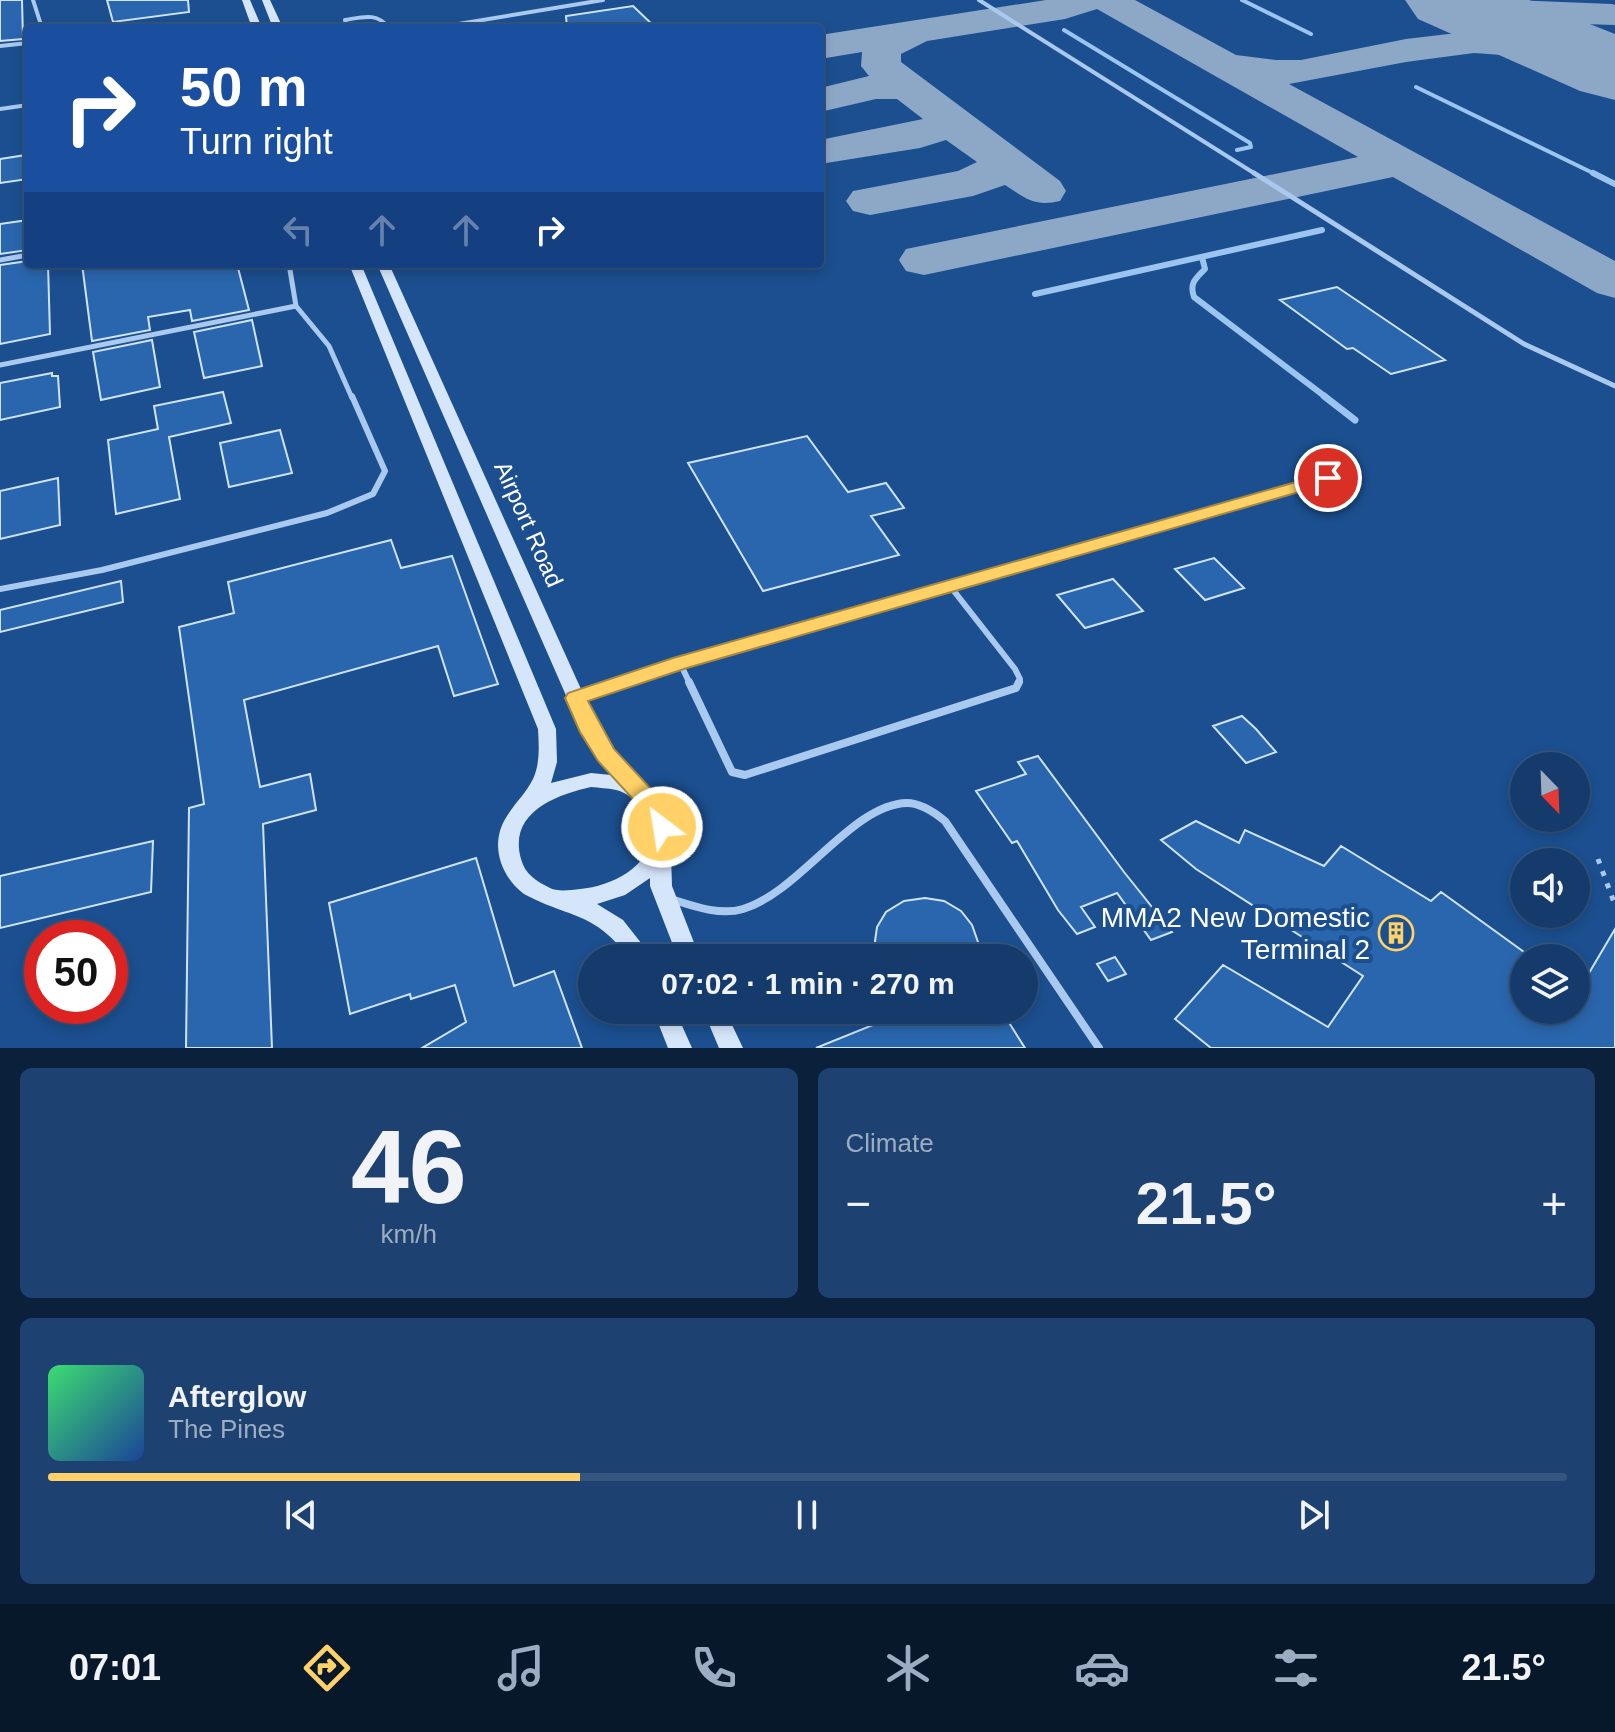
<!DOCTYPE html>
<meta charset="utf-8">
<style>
:root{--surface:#143b6b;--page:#1d4271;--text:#f1f3f6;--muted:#9dadc1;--line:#33557e;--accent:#ffd166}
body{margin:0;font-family:Helvetica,sans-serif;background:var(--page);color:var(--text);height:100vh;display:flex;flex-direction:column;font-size:30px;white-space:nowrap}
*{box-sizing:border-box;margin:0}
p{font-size:26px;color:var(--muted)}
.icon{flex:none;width:44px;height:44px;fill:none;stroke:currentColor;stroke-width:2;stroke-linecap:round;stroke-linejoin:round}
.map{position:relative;height:1048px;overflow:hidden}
.details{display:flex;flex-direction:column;gap:20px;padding:20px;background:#0b203b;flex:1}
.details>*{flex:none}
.top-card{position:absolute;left:24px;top:24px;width:800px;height:244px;border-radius:8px;box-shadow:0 4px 12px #0003,0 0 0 2px var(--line);background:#1a4fa0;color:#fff;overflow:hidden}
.needle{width:52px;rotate:157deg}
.tools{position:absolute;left:1510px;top:752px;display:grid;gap:16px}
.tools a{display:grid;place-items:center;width:80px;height:80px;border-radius:50%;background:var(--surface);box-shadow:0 4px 12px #0003,0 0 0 2px var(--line);font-size:40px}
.speed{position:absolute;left:24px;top:920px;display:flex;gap:16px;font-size:40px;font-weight:700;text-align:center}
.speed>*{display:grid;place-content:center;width:104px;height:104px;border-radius:50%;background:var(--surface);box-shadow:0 4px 12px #0003,0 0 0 2px var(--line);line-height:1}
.speed .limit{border:12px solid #d22;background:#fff;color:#111}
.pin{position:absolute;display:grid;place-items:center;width:68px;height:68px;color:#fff;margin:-34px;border:4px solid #fff;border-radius:50%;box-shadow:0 2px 8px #0007}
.me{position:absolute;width:88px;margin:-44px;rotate:329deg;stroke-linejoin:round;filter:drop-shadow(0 0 6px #0008)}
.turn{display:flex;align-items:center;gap:28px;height:168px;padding:0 24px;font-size:36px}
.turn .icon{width:104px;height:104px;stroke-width:2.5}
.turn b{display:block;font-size:56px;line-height:68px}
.lanes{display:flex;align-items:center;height:76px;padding:0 24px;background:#0003;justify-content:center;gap:40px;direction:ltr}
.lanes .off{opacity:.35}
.big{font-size:60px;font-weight:800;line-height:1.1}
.details .tile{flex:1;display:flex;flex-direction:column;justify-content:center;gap:12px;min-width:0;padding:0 28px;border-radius:12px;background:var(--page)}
.details .dial{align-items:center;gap:0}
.dial b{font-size:104px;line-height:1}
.song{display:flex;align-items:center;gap:24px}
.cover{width:96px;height:96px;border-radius:12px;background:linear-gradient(135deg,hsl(140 70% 55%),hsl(220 70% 35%))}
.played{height:8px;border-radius:4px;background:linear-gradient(90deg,var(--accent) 35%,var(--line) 35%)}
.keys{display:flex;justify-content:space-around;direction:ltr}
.heat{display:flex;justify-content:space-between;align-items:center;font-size:44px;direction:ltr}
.details .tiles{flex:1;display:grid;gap:20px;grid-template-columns:1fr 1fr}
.tile:last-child{grid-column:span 2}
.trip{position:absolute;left:578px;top:944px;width:460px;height:80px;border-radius:40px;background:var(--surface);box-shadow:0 4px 12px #0003,0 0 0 2px var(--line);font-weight:800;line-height:80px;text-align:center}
.tabs{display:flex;height:128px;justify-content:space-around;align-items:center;background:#08182b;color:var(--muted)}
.tabs .icon{width:56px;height:56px}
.tabs .current{color:var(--accent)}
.tabs b{font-size:36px;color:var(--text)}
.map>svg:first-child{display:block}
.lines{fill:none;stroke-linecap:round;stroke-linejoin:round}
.stream-far2{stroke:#9cc4f0;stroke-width:4}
.stream-far1{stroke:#9cc4f0;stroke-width:6}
.stream{stroke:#9cc4f0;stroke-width:7}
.taxiway{fill:#8da7c7;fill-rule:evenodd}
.runway{fill:#8da7c7;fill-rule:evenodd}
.building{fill:#2a66ad;stroke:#cfe3fa;stroke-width:2}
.path{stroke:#a9c9ee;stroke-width:5;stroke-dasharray:5 8;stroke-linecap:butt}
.service-far3{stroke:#a9c9ee;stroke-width:4}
.service-far2{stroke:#a9c9ee;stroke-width:5}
.service-far1{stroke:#a9c9ee;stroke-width:6}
.service{stroke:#a9c9ee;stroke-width:8}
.secondary{fill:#d6e6fa;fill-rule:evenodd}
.route{fill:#ffd166;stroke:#a68842;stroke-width:2}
.labels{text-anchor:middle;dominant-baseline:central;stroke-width:8;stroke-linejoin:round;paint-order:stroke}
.street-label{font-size:24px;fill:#fff;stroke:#1b4f8f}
.near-poi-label{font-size:28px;fill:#fff;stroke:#1b4f8f;text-anchor:end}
</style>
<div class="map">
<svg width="1615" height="1048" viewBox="0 0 1615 1048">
<rect width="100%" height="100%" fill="#1b4f8f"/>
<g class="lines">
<path class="stream-far2" d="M1242 0 1311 34
M1064 30 1250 143 1251 147 1237 150
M1416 87 1597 175"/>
<path class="stream-far1" d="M1593 173 1615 184
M1202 257 1205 269C1196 278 1189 283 1194 297L1327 398
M1035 294 1322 230"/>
<path class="stream" d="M1324 396 1355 420"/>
<path class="taxiway" d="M1046 0H1135L1236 55 1276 60H1301L1406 39 1474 31 1544 35 1594 47 1600 55 1594 63 1580 67 1544 58 1474 53 1406 62 1289 84 1615 261V298L1597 293 1393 177 924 275 906 271 899 260 906 249 1358 157 1097 9 1065 19 927 41 901 54V62L1060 181 1066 191 1060 201C1034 207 1025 198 1005 185L973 196 870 215 853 211 846 201 853 191 958 171 977 162 946 140 920 148 820 164V140L923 119 897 99H876L820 112V88L869 76 861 66 862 52 820 59V35Z
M1512 0 1612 4 1615 5V25L1512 22 1499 19 1494 11 1499 3Z"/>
<path class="runway" d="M1405 0H1529L1615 34V100L1580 91 1418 19Z"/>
</g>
<path class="building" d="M0 0H22L23 39 0 41Z
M107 0H188L189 12 113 22Z
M633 6 656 28H567L566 16Z
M26 155 28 179 0 183V159Z
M28 220V250L0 254V224Z
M28 261V264H48L50 334 0 344V265Z
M82 264H237L249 310 192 321 190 310 148 317 150 330 92 341Z
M1337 287 1445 360 1391 374 1353 348 1347 349 1280 300Z
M252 320 262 366 204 378 194 332Z
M152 340 160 387 101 400 93 352Z
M52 373V376H58L60 407 0 420V383Z
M223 392 231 423 169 437 180 499 116 514 108 440 158 429 154 406Z
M280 430 292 473 229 487 220 443Z
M807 436 848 492 886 483 904 508 871 516 899 555 763 591 688 463Z
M58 478 60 525 0 539V491Z
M391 540 401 568 452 556 498 684 454 696 438 646 244 700 260 787 310 774 316 810 263 824 272 1048H186L189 808 204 804 179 627 234 613 228 582Z
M1214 558 1244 588 1205 600 1175 569Z
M1113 579 1143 611 1085 628 1057 595Z
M121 581 123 602 0 632V610Z
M1242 716 1256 729 1276 752 1246 763 1213 726Z
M1038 756 1124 872 1172 932 1151 940 1117 893 1081 907 1095 927 1077 934 1058 910 1017 841 1012 843 976 791 1026 774 1018 762Z
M1196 821 1239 843 1245 830 1324 866 1341 846 1431 901 1441 892 1524 952V1010H1576V995L1615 929V1048H1211L1175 1019 1223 965 1328 1027 1363 976 1196 869 1161 840Z
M153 841 151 892 0 928V876Z
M476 858 514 986 554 971 582 1048H422L466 1022 455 985 411 999 410 994 350 1014 329 903Z
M925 898 944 901 961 911 972 925 978 942 975 958H880L875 941 877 927 886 912 904 901Z
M1115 957 1126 974 1108 981 1097 964Z
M910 1010H1001L1025 1048H816Z"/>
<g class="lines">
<path class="path" d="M1598 859 1615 905"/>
<path class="service-far3" d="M33 0 42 28
M979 0 1257 175
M347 28 345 20C363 17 377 12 389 28
M434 28 603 0
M0 46 28 43
M0 109 28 105"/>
<path class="service-far2" d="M1254 173 1524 344 1615 386
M0 260 28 255
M289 264 296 306 329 346 352 398
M0 365 296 306"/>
<path class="service-far1" d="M950 586 1015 669 1020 679 1018 684
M0 589 102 570 327 513 373 494 385 471 352 396
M680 663 690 684
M617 684 680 663 1357 470"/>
<path class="service" d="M689 682 732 772 745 775 1016 688 1019 682
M577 697 623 682
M671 899C693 906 720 916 743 909 800 892 852 804 907 803 921 803 934 812 945 821L1099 1048"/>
<path class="secondary" d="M242 0H250L262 28H252Z
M262 0H270L283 28H273Z
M349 264H361L556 729 557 762 551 783 591 773 611 775 582 732 377 264H389L599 729 633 775 652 791 670 822 672 886 700 958H678L650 886V878L625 895 597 904 623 920 653 958H629C594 911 571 919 524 894 500 876 489 843 507 816 515 803 526 793 533 779 540 764 539 746 538 729ZM591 787C599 788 608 788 616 790 628 793 638 801 644 812 669 856 619 886 580 889 570 890 558 892 550 888 536 881 525 874 521 859 508 813 555 795 591 787Z
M653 1010H675L692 1048H668Z
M703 1010H725L743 1048H719Z"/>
</g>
<path class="route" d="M1328 473 1337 478 1334 482 687 668 588 701 614 749 664 803 673 827 670 834 662 836 653 834 646 813 598 761 580 732 565 698 568 693 673 658Z"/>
<defs>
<g id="building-ring" transform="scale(1.8)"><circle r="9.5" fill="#1b4f8f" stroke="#ffd166" stroke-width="1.5"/><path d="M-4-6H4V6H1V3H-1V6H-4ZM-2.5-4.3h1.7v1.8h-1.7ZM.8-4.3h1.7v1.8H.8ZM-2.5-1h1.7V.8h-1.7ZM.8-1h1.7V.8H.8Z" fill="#ffd166"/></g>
</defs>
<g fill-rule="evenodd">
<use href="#building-ring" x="1396" y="933"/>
</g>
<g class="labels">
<g class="street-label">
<text transform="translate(529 524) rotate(66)">Airport Road</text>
</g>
<g class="near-poi-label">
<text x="1370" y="917">MMA2 New Domestic<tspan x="1370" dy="32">Terminal 2</tspan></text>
</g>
</g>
</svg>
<div class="tools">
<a><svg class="needle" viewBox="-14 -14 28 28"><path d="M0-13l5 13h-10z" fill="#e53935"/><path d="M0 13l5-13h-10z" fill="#9dadc1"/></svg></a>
<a><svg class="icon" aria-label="sound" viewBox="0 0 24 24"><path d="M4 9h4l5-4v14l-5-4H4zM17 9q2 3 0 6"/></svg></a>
<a><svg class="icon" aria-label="layers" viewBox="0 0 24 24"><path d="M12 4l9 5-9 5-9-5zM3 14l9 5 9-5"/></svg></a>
</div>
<div class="speed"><div class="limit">50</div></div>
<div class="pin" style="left:1328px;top:478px;background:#d93025"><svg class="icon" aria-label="arrive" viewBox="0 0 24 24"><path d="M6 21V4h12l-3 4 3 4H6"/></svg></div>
<svg class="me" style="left:662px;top:827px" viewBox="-20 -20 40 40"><circle r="17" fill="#ffd166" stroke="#fff" stroke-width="3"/><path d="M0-11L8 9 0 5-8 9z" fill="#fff"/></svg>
<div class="trip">07:02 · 1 min · 270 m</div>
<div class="top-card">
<div class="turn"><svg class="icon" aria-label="right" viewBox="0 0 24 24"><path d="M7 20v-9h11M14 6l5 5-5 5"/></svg><div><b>50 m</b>Turn right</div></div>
<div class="lanes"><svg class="icon off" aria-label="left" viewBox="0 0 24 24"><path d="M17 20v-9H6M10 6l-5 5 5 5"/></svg><svg class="icon off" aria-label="ahead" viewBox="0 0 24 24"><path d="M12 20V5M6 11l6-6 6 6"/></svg><svg class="icon off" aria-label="ahead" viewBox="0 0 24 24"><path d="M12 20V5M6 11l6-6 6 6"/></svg><svg class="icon" aria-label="right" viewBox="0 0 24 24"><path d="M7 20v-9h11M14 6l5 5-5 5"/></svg></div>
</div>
</div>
<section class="details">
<div class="tiles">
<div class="tile dial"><b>46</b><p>km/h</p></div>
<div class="tile"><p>Climate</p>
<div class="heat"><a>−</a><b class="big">21.5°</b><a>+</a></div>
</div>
<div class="tile">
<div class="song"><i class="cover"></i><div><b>Afterglow</b><p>The Pines</p></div></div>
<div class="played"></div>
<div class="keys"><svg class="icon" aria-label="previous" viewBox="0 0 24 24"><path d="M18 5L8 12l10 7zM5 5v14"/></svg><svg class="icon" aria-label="pause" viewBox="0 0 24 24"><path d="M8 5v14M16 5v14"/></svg><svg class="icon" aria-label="next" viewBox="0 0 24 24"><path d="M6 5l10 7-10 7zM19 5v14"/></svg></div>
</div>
</div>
</section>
<nav class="tabs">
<b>07:01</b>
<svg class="icon current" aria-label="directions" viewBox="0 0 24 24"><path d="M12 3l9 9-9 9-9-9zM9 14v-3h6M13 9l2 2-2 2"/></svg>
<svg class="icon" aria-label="music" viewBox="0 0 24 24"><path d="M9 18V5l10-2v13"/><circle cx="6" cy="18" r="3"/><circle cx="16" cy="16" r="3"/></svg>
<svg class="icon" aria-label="phone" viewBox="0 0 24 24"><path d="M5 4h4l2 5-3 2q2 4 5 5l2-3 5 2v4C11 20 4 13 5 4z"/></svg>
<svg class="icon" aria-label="climate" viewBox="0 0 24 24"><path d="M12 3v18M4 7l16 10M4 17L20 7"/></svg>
<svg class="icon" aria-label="car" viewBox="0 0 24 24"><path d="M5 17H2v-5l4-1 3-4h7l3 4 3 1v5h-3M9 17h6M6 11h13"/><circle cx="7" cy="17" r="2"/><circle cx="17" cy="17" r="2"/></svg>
<svg class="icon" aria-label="filters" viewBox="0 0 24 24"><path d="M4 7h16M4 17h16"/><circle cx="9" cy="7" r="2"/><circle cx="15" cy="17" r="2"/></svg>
<b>21.5°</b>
</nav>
